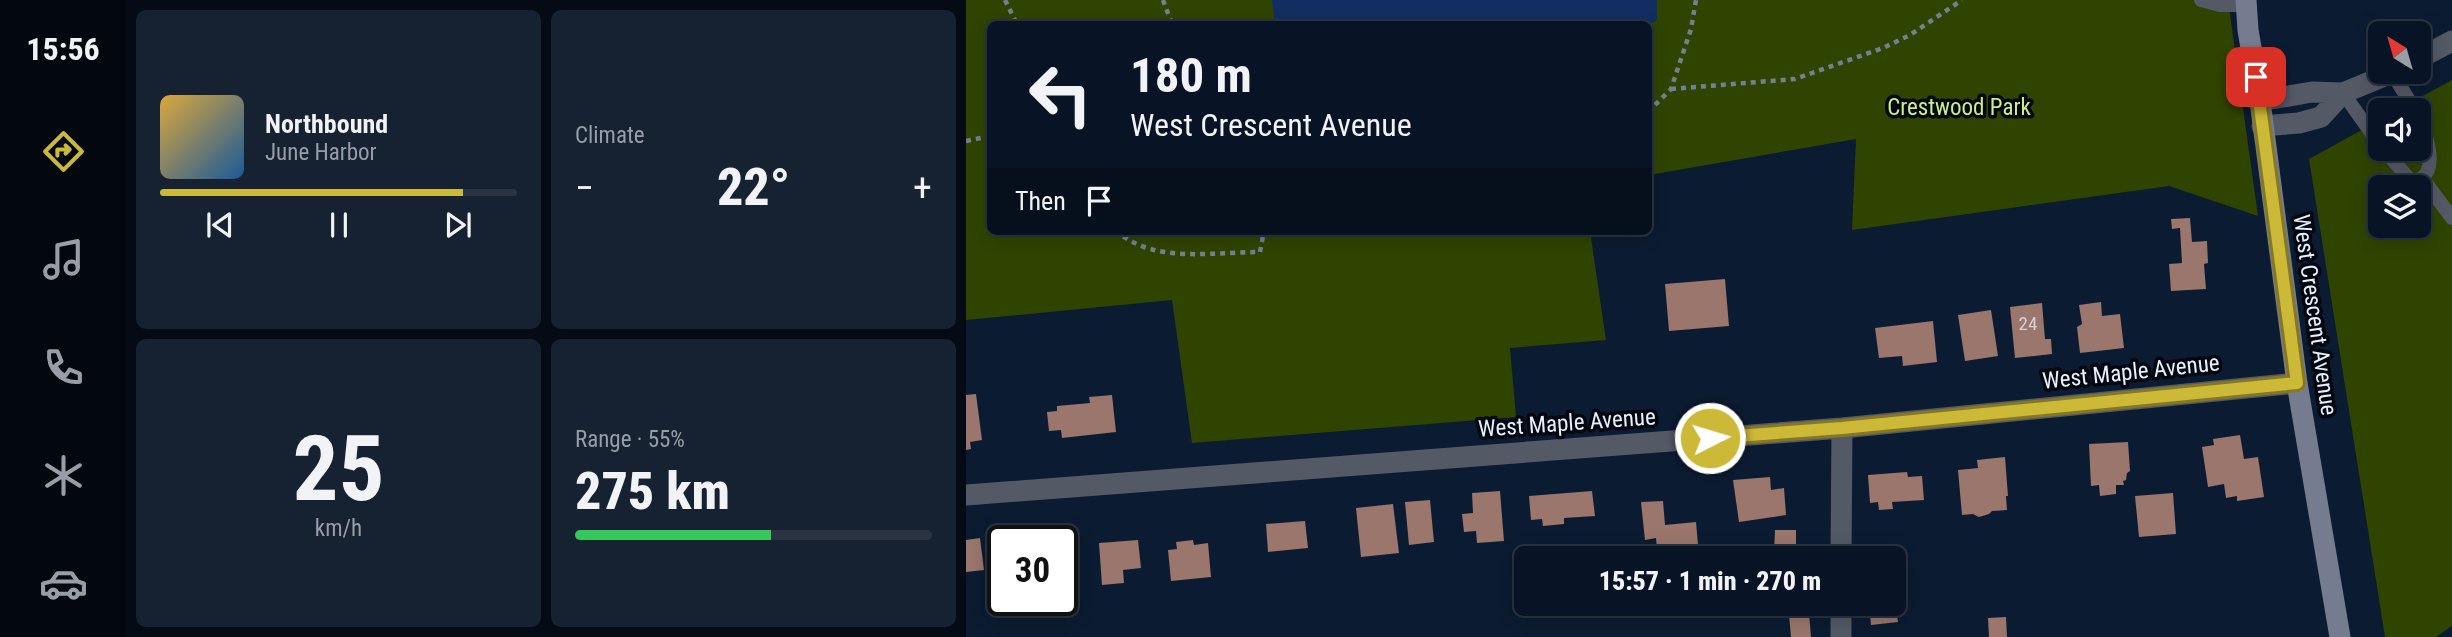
<!DOCTYPE html>
<meta charset="utf-8">
<style>
:root{--surface:#081425;--page:#162132;--text:#f1f3f6;--muted:#989ea7;--line:#293342;--accent:#ccb938}
body{margin:0;font-family:"Roboto Condensed",sans-serif;background:var(--page);color:var(--text);height:100vh;display:flex;flex-direction:column;font-size:26px;white-space:nowrap}
*{box-sizing:border-box;margin:0}
p{font-size:23px;color:var(--muted)}
.icon{flex:none;width:38px;height:38px;fill:none;stroke:currentColor;stroke-width:2;stroke-linecap:round;stroke-linejoin:round}
.map{position:relative;flex:1;overflow:hidden}
.panel{display:flex;flex-direction:column;gap:10px;padding:10px;background:#040b14;width:840px}
.panel>*{flex:none}
.hud{position:absolute;left:21px;top:21px;width:665px;height:214px;border-radius:10px;box-shadow:0 4px 18px #0003,0 0 0 2px var(--line);background:#081425;color:var(--text);overflow:hidden}
.needle{width:46px;rotate:323deg}
.tools{position:absolute;left:1402px;top:21px;display:grid;gap:14px}
.tools a{display:grid;place-items:center;width:63px;height:63px;border-radius:10px;background:var(--surface);box-shadow:0 4px 18px #0003,0 0 0 2px var(--line);font-size:35px}
.speed{position:absolute;left:21px;top:525px;display:flex;gap:14px;font-size:35px;font-weight:700;text-align:center}
.speed>*{display:grid;place-content:center;width:91px;height:91px;border-radius:50%;background:var(--surface);box-shadow:0 4px 18px #0003,0 0 0 2px var(--line);line-height:1}
.speed .limit{border:4px solid #111;border-radius:10px;background:#fff;color:#111}
.pin{position:absolute;display:grid;place-items:center;width:60px;height:60px;color:#fff;margin:-30px;border-radius:14px;box-shadow:0 4px 10px #0006}
.me{position:absolute;width:77px;margin:-38px;rotate:85deg;stroke-linejoin:round;filter:drop-shadow(0 0 5px #0008)}
.turn{display:flex;align-items:center;gap:24px;height:147px;padding:0 28px;font-size:32px}
.turn .icon{width:91px;height:91px;stroke-width:2.5}
.turn b{display:block;font-size:49px;line-height:60px}
.then{display:flex;align-items:center;height:66px;padding:0 28px;background:#0003;gap:14px;font-size:26px}
.big{font-size:52px;font-weight:800;line-height:1.1}
.panel .widget{flex:1;display:flex;flex-direction:column;justify-content:center;gap:10px;min-width:0;padding:0 24px;border-radius:10px;background:var(--page)}
.panel .dial{align-items:center;gap:0}
.dial b{font-size:91px;line-height:1}
.song{display:flex;align-items:center;gap:21px}
.cover{width:84px;height:84px;border-radius:10px;background:linear-gradient(135deg,hsl(40 70% 55%),hsl(210 70% 35%))}
.played{height:7px;border-radius:4px;background:linear-gradient(90deg,var(--accent) 85%,var(--line) 85%)}
.keys{display:flex;justify-content:space-around;direction:ltr}
.heat{display:flex;justify-content:space-between;align-items:center;font-size:38px;direction:ltr}
.charge{height:10px;border-radius:5px;background:linear-gradient(90deg,#34c759 55%,var(--line) 0)}
.panel .tiles{flex:1;display:grid;gap:10px;grid-template-columns:repeat(2,1fr)}
.trip{position:absolute;left:548px;top:546px;width:392px;height:70px;border-radius:10px;background:var(--surface);box-shadow:0 4px 18px #0003,0 0 0 2px var(--line);font-weight:800;line-height:70px;text-align:center}
main{display:flex;flex:1;min-height:0}
.tab-bar{display:flex;flex-direction:column;width:126px;justify-content:space-around;align-items:center;background:#03080f;color:var(--muted)}
.tab-bar .icon{width:49px;height:49px}
.tab-bar .active{color:var(--accent)}
.tab-bar b{font-size:32px;color:var(--text)}
.map>svg:first-child{display:block}
.green{fill:#2f4400;fill-rule:evenodd}
.water{fill:#122d61}
.building{fill:#9a766c}
.lines{fill:none;stroke-linecap:round;stroke-linejoin:round}
.path{stroke:#748092;stroke-width:4.5;stroke-dasharray:5 5;stroke-linecap:butt}
.lane{stroke:#545966;stroke-width:14}
.street{stroke:#545966;stroke-width:21}
.secondary{stroke:#757c90;stroke-width:21}
.route-casing{stroke:#857824;stroke-width:18}
.route{stroke:#ccb938;stroke-width:12}
.labels{text-anchor:middle;dominant-baseline:central;stroke-width:7;stroke-linejoin:round;paint-order:stroke}
.number-label{font-size:19px;fill:#d4d2da}
.park-label{font-size:23px;fill:#c8ee8f;stroke:#02060f}
.street-label{font-size:23px;fill:#e8f1fe;stroke:#02060f}
</style>
<main>
<nav class="tab-bar">
<b>15:56</b>
<svg class="icon active" aria-label="directions" viewBox="0 0 24 24"><path d="M12 3l9 9-9 9-9-9zM9 14v-3h6M13 9l2 2-2 2"/></svg>
<svg class="icon" aria-label="music" viewBox="0 0 24 24"><path d="M9 18V5l10-2v13"/><circle cx="6" cy="18" r="3"/><circle cx="16" cy="16" r="3"/></svg>
<svg class="icon" aria-label="phone" viewBox="0 0 24 24"><path d="M5 4h4l2 5-3 2q2 4 5 5l2-3 5 2v4C11 20 4 13 5 4z"/></svg>
<svg class="icon" aria-label="climate" viewBox="0 0 24 24"><path d="M12 3v18M4 7l16 10M4 17L20 7"/></svg>
<svg class="icon" aria-label="car" viewBox="0 0 24 24"><path d="M5 17H2v-5l4-1 3-4h7l3 4 3 1v5h-3M9 17h6M6 11h13"/><circle cx="7" cy="17" r="2"/><circle cx="17" cy="17" r="2"/></svg>
</nav>
<section class="panel">
<div class="tiles">
<div class="widget">
<div class="song"><i class="cover"></i><div><b>Northbound</b><p>June Harbor</p></div></div>
<div class="played"></div>
<div class="keys"><svg class="icon" aria-label="previous" viewBox="0 0 24 24"><path d="M18 5L8 12l10 7zM5 5v14"/></svg><svg class="icon" aria-label="pause" viewBox="0 0 24 24"><path d="M8 5v14M16 5v14"/></svg><svg class="icon" aria-label="next" viewBox="0 0 24 24"><path d="M6 5l10 7-10 7zM19 5v14"/></svg></div>
</div>
<div class="widget"><p>Climate</p>
<div class="heat"><a>−</a><b class="big">22°</b><a>+</a></div>
</div>
<div class="widget dial"><b>25</b><p>km/h</p></div>
<div class="widget"><p>Range · 55%</p><b class="big">275 km</b><div class="charge"></div></div>
</div>
</section>
<div class="map">
<svg width="1486" height="637" viewBox="0 0 1486 637">
<rect width="100%" height="100%" fill="#0b1b31"/>
<path class="green" d="M0 0H1262L1292 216 1203 186 886 230 890 139 683 175 682 24H24V231H624L640 340 544 348 550 417 226 443 206 300 0 320Z
M1486 80V626L1470 637H1419L1343 159 1414 120V149H1452V110H1431ZM1414 187H1452V226H1414Z"/>
<path class="water" d="M306 0H691V20L683 25 309 24Z"/>
<path class="building" d="M1224 218 1226 242 1241 241 1242 263 1238 264 1240 289 1205 291 1203 264 1216 263 1214 228 1206 229 1205 219Z
M759 279 763 326 703 331 699 284Z
M1135 302 1136 316 1154 314 1158 348 1114 353 1111 327 1116 324 1113 305Z
M1076 303 1079 339H1085L1086 354 1049 358 1044 307Z
M1025 310 1032 356 999 361 992 315Z
M967 321 971 362 937 366 936 356 913 358 909 328Z
M10 394 16 440 4 442 5 449 0 450V395Z
M146 395 150 432 96 438 95 430 83 431 81 412 91 411V406L124 403 123 397Z
M1274 435 1278 459 1292 457 1298 497 1271 501V496L1260 498 1258 484 1242 487 1236 447 1248 445 1247 439Z
M1162 442 1164 471 1161 473 1160 480 1157 481 1158 485H1150V494L1134 496 1133 485 1125 486 1123 444Z
M1039 457 1042 496H1040L1041 510 1026 511 1023 514 1013 517 1007 514 996 515 992 470 1012 468 1011 460Z
M941 472 942 477 956 476 958 500 926 502 927 509 913 510 912 502 904 503 902 475Z
M804 477 805 490 818 488 820 515 773 522 767 480Z
M534 491 538 541 511 543 510 531 498 532 496 514 507 513 506 493Z
M626 491 629 516 598 518V524L577 526 576 519 565 520 563 496Z
M1207 493 1210 534 1173 537 1169 496Z
M464 500 468 542 443 545 439 502Z
M697 501 699 525 730 522 732 545 691 549 690 538 679 540 675 502Z
M427 504 433 553 395 557 390 508Z
M339 521 342 548 302 552 300 524Z
M809 530H830V553L808 552Z
M14 538 18 570 0 572V540Z
M172 540 175 568 157 570 158 583 136 585 133 543Z
M227 540 228 545 242 543 245 577 205 581 202 550 211 549 210 542Z
M96 546H106L109 578 96 579Z
M903 604H929L932 622 905 625Z
M843 613 845 637H825L823 615Z
M1040 617 1041 637H1023L1022 618Z"/>
<g class="lines">
<path class="path" d="M39 0 51 24
M197 0 206 24
M705 89 829 79 917 48 944 35 996 0
M682 112 705 89 725 29 730 0
M0 141 24 136
M149 231C156 236 164 241 173 245 209 260 255 252 294 252L298 231"/>
<path class="lane" d="M1235 0 1254 5H1281
M1426 73 1449 110
M1377 93 1414 145
M1417 149 1445 181C1448 180 1453 180 1456 178 1472 166 1459 131 1452 117
M1456 178 1486 218"/>
<path class="street" d="M1452 59 1486 41
M1294 101 1346 92 1377 93 1428 72
M1296 126 1333 123 1355 117 1377 93
M0 495 876 428 1331 383
M875 558 876 428
M875 637V604"/>
<path class="secondary" d="M1280 0 1282 30 1294 101 1331 383 1374 637"/>
</g>
<g class="lines">
<g class="route-casing">
<path id="route" d="M744 438 876 428 1331 383 1290 77"/>
</g>
<use href="#route" class="route"/>
</g>
<g class="labels">
<g class="number-label">
<text x="1062" y="323">24</text>
</g>
<g class="park-label">
<text x="993" y="107">Crestwood Park</text>
</g>
<g class="street-label">
<text transform="translate(1349 315) rotate(82)">West Crescent Avenue</text>
<text transform="translate(1165 372) rotate(-6)">West Maple Avenue</text>
<text transform="translate(601 423) rotate(-4)">West Maple Avenue</text>
</g>
</g>
</svg>
<div class="tools">
<a><svg class="needle" viewBox="-14 -14 28 28"><path d="M0-13l5 13h-10z" fill="#e53935"/><path d="M0 13l5-13h-10z" fill="#989ea7"/></svg></a>
<a><svg class="icon" aria-label="sound" viewBox="0 0 24 24"><path d="M4 9h4l5-4v14l-5-4H4zM17 9q2 3 0 6"/></svg></a>
<a><svg class="icon" aria-label="layers" viewBox="0 0 24 24"><path d="M12 4l9 5-9 5-9-5zM3 14l9 5 9-5"/></svg></a>
</div>
<div class="speed"><div class="limit">30</div></div>
<div class="pin" style="left:1290px;top:77px;background:#d93025"><svg class="icon" aria-label="arrive" viewBox="0 0 24 24"><path d="M6 21V4h12l-3 4 3 4H6"/></svg></div>
<svg class="me" style="left:744px;top:438px" viewBox="-20 -20 40 40"><circle r="17" fill="#ccb938" stroke="#fff" stroke-width="3"/><path d="M0-11L8 9 0 5-8 9z" fill="#fff"/></svg>
<div class="trip">15:57 · 1 min · 270 m</div>
<div class="hud">
<div class="turn"><svg class="icon" aria-label="left" viewBox="0 0 24 24"><path d="M17 20v-9H6M10 6l-5 5 5 5"/></svg><div><b>180 m</b>West Crescent Avenue</div></div>
<div class="then">Then<svg class="icon" aria-label="arrive" viewBox="0 0 24 24"><path d="M6 21V4h12l-3 4 3 4H6"/></svg></div>
</div>
</div>
</main>
